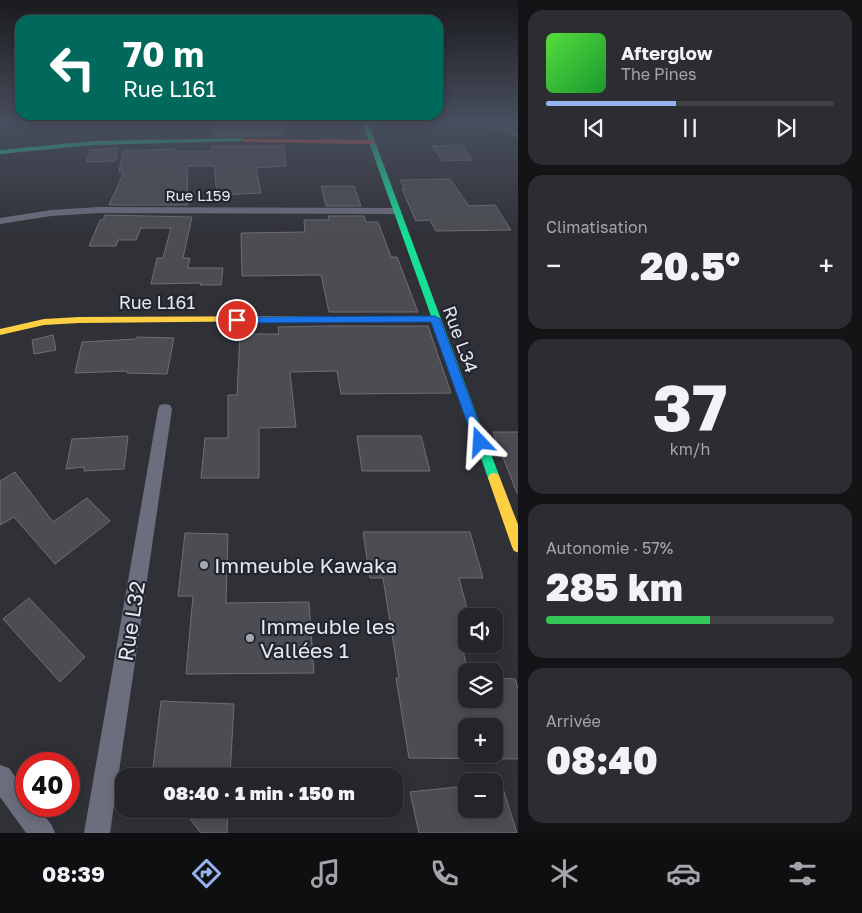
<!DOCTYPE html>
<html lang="fr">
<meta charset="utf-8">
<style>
:root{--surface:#242529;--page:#2c2d31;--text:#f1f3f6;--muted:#a3a5a8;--line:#414246;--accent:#95b2f1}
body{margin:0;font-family:"Golos Text",sans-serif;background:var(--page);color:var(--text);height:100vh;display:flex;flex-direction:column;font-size:19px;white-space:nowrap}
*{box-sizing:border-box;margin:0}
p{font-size:16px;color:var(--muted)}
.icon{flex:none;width:28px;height:28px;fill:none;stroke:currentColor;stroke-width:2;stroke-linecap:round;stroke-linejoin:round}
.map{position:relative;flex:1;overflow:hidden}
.sheet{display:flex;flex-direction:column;gap:10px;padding:10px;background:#141417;width:344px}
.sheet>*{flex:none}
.guide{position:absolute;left:15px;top:15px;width:428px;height:105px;border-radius:15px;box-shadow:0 2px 12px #0003,0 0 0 1px var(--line);background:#00695c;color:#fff;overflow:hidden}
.tools{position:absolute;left:458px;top:608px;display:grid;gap:10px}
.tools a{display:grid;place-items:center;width:45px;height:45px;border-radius:10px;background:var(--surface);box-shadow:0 2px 12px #0003,0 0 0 1px var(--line);font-size:25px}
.speed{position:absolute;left:15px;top:752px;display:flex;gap:10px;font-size:25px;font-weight:700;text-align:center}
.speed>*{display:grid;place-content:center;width:65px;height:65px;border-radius:50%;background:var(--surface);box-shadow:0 2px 12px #0003,0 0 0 1px var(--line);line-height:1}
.speed .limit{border:8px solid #d22;background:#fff;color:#111}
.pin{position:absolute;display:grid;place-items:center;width:42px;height:42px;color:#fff;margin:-21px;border:2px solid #fff;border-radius:50%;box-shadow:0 1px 5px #0007}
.me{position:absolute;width:55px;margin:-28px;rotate:340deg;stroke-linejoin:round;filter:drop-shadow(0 0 4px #0008)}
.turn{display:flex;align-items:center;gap:18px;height:105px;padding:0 25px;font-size:22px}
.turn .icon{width:65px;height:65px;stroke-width:2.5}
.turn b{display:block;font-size:35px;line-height:42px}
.big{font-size:38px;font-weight:800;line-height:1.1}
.sheet .tile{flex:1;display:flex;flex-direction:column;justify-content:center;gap:8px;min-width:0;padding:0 18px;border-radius:15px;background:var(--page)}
.sheet .dial{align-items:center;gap:0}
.dial b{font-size:65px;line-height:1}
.song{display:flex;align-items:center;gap:15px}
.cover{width:60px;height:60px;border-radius:8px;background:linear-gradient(135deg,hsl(110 70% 55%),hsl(130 70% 35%))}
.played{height:5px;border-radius:2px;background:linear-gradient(90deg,var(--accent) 45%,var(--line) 45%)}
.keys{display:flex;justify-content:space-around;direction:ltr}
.heat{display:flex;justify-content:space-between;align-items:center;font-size:28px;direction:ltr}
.charge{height:8px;border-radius:4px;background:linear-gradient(90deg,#34c759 57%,var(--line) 0)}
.trip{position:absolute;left:115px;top:768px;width:288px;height:50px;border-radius:15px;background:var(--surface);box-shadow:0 2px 12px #0003,0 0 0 1px var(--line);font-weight:800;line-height:50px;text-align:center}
.tabs{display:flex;height:80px;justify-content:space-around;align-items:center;background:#0e0f10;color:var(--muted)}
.tabs .icon{width:35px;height:35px}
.tabs .current{color:var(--accent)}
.tabs b{font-size:22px;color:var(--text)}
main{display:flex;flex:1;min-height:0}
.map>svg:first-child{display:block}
.building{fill:#4c4d52;stroke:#6e6f74;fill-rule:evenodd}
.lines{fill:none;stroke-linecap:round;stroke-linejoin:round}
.street{fill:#6c6e7d;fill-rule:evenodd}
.fast{fill:#16e098;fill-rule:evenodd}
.slow{fill:#ffcf43;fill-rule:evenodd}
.jam{fill:#f24e42;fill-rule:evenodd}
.route{fill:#1a73e8;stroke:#114b97}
.poi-dot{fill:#a6a8af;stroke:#232530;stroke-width:2}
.labels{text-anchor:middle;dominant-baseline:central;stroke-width:4.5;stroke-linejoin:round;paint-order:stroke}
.far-street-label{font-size:15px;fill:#e6e8ef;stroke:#232530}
.street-label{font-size:18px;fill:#e6e8ef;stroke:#232530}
.near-poi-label{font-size:21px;fill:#e6e8ef;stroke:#232530;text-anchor:start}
.near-street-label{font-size:21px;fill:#e6e8ef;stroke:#232530}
</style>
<main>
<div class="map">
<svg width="519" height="833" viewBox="0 0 519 833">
<rect width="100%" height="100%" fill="#303137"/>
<path class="building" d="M260 120H281L283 136H213L215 125H260Z
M461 145 473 160 442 161 432 146Z
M211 146H284L286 166 256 168 261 193 217 195 214 166H187L188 205H109L124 172H119L123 151 174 149 173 151H211Z
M118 148 115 161 86 162 90 150Z
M450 179 469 206 495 205 511 230 436 231 430 220 416 221 402 189H405L400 180Z
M321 186H354L361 206H326Z
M105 215 192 217 183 258H190L188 268H223L221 285H200L201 283 151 284 157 258H163L171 228H141L136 240H118L116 246H89L100 220H103Z
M328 216H364L366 222H378L391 257H397L418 312H329L321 275 242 276 241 233 305 232 304 220H329Z
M327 326H428L451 393 341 394 337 371 290 372 296 427 259 428V478H201L205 438H228V395H237L240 334H279L278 327Z
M53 335 56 350 34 354 32 340Z
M137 337 174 338 167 374 127 373V371L75 373 82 342 136 339Z
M493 432H519V493H517Z
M128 436 124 469 84 471V467L66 469 72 439Z
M357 436H421L430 471H362Z
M15 472 53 522 87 498 110 521 55 564 14 517 0 525V481Z
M363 532H470L483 578H459L469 616H466V626H457L468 671H466V699H494V678L515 679 519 691V759L409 758 396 678H399L383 578H370ZM466 726H494V754H466Z
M185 533 228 534 226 603 309 602 314 673 186 674 193 596H178Z
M29 598 85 657 60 682 3 619Z
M161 701 234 704 230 776H152Z
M501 782 517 833H419L410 792 466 786V809H494V783Z
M182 809H228L227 833H201Z"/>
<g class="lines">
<path class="street" d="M456 120C477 120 500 123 519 132V138L504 131Z
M99 207 397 208 402 211 397 214 99 213 51 216 0 224V218L51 210Z
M165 404 170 405 172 409 110 833H84L158 409 160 405Z
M0 765 9 768 26 792V806H37L51 824 55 833H26L0 797Z"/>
<path class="fast" d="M361 120H367L500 478 498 482 494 483 490 482 488 478 433 322H290L285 319 290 316H431Z
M243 138 245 139V141L93 145 0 154V150L93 141Z"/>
<path class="slow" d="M290 316 293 317V321L79 323 44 325 0 335V329L44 319 79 317Z
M494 473 498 474 500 478 519 527V553L514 551 512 547 488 478 490 474Z"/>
<path class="jam" d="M241 139 372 140 375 142 372 144 243 142 241 141Z"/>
</g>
<linearGradient id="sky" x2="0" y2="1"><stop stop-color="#1a1b1e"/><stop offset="0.51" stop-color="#484e5e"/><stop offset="1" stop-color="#484e5e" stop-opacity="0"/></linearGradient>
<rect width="519" height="237" fill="url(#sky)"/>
<path class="route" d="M435 316 440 319 486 442 484 445H476L474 442 431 322 237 323 232 320 237 317Z"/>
<g class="poi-dot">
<circle cx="204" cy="565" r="5"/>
<circle cx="250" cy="638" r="5"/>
</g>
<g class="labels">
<g class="far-street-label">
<text x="198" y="195">Rue L159</text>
</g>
<g class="street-label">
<text x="157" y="302">Rue L161</text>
<text transform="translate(461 339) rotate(70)">Rue L34</text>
</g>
<g class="near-poi-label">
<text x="214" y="565">Immeuble Kawaka</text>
<text x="260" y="626">Immeuble les<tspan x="260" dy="24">Vallées 1</tspan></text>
</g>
<g class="near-street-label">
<text transform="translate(131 621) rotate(-81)">Rue L32</text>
</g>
</g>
</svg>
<div class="tools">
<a><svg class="icon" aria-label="sound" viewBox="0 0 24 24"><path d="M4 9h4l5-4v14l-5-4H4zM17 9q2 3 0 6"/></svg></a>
<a><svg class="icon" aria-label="layers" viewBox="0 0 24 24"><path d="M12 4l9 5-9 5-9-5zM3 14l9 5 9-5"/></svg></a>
<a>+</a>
<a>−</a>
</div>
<div class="speed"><div class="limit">40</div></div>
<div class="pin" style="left:237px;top:320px;background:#d93025"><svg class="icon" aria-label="arrive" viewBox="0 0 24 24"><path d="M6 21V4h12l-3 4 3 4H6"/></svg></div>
<svg class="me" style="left:480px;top:442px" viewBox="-20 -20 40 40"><path d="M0-17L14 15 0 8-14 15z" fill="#1a73e8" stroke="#fff" stroke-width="4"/></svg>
<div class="trip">08:40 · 1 min · 150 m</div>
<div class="guide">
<div class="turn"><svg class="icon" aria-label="left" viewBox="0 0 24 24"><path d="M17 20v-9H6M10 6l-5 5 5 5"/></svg><div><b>70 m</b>Rue L161</div></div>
</div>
</div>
<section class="sheet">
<div class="tile">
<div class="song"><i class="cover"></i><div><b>Afterglow</b><p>The Pines</p></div></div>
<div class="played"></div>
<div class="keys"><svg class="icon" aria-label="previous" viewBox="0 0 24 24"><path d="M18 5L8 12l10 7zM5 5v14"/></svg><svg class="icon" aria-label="pause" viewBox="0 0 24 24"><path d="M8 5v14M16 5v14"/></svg><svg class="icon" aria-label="next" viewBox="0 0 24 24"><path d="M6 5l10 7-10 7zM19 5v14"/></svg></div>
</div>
<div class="tile"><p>Climatisation</p>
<div class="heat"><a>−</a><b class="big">20.5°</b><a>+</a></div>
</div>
<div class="tile dial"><b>37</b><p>km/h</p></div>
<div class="tile"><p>Autonomie · 57%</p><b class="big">285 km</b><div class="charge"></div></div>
<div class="tile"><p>Arrivée</p><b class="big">08:40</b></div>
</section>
</main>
<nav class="tabs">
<b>08:39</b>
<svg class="icon current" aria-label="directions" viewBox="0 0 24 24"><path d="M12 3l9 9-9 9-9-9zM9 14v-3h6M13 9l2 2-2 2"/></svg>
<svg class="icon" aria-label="music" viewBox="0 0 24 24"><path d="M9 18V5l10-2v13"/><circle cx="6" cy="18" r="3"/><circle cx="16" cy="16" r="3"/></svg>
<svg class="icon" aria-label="phone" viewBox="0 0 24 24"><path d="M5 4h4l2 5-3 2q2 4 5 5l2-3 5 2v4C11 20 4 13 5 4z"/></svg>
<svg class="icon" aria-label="climate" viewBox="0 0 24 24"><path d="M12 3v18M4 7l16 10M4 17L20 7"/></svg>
<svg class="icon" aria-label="car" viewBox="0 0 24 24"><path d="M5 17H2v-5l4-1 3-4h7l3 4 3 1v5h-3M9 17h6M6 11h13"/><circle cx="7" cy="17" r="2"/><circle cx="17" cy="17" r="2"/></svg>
<svg class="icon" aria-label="filters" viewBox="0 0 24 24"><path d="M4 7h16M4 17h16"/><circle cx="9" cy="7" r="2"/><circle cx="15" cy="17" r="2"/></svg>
</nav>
